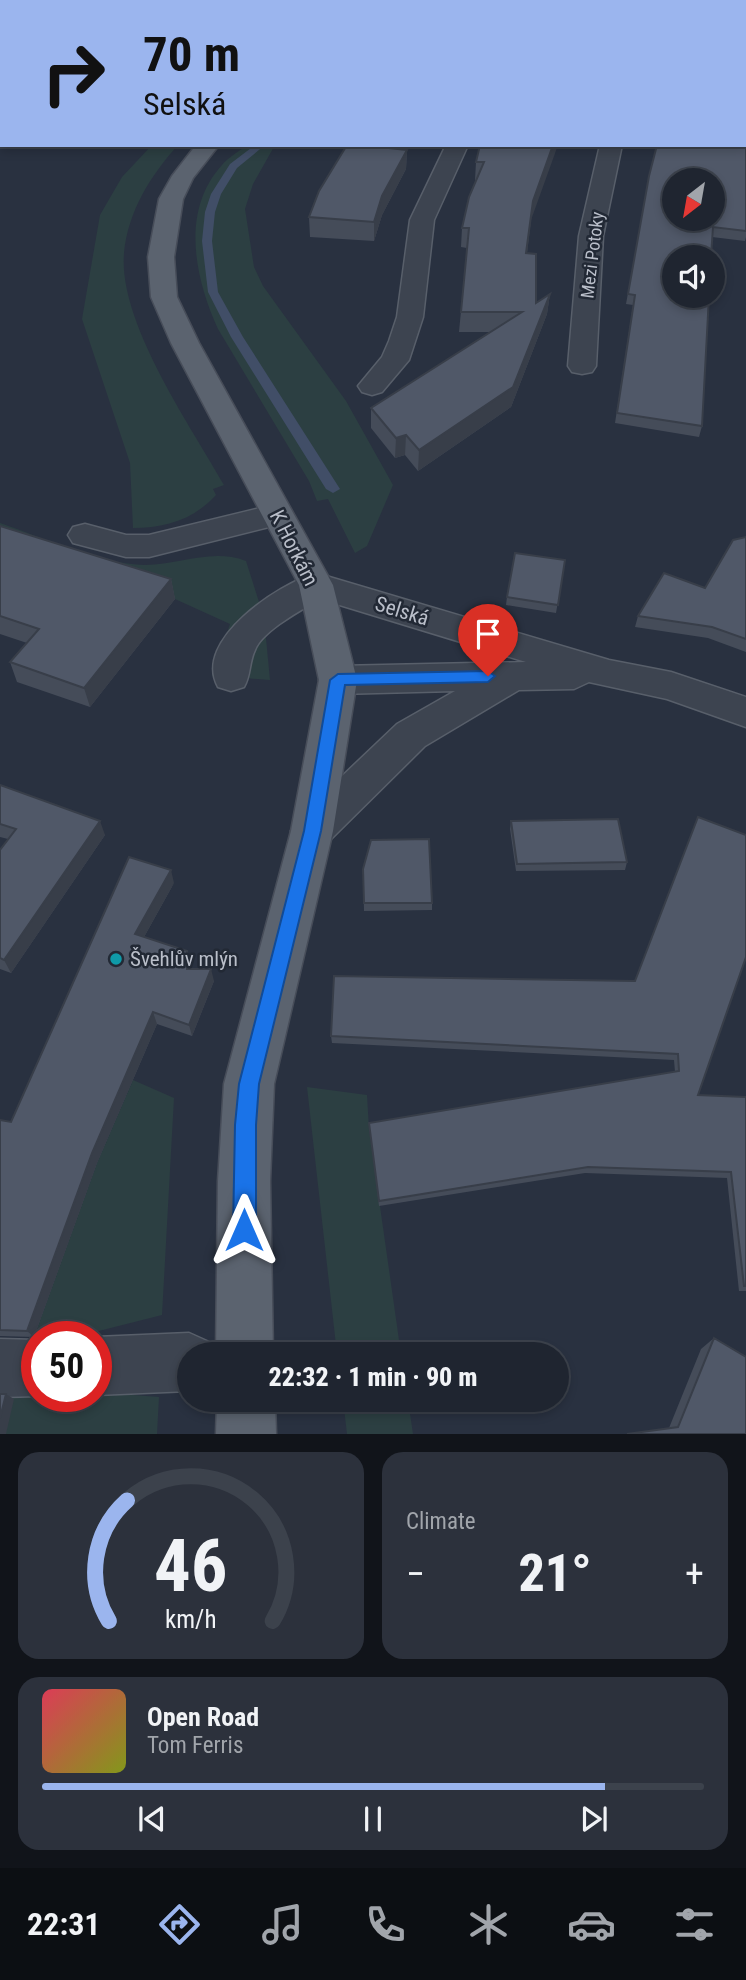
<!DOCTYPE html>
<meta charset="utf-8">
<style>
:root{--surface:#1f2530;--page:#2c313c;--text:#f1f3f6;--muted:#a1a5ab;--line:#3c424c;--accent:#9bb5ee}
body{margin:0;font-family:"Roboto Condensed",sans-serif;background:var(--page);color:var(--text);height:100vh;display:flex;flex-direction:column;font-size:26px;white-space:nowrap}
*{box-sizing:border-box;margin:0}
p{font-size:23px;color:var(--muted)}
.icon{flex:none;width:38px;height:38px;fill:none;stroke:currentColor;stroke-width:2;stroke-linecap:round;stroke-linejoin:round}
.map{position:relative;height:1434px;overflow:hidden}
.panel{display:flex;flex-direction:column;gap:18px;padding:18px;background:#11141a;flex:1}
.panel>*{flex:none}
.top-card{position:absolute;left:0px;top:0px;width:747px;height:147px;box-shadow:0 4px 10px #0003,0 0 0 2px var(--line);background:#9bb5ee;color:#111;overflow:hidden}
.needle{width:46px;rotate:211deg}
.controls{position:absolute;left:662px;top:168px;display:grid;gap:14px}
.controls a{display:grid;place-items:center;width:63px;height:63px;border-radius:50%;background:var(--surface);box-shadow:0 4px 10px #0003,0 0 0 2px var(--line);font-size:35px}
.speed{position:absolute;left:21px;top:1321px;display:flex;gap:14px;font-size:35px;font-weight:700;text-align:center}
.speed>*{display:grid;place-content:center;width:91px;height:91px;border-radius:50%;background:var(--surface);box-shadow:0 4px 10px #0003,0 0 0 2px var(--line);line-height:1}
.speed .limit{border:10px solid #d22;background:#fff;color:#111}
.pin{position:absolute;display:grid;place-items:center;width:60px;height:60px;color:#fff;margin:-72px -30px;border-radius:50% 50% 50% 0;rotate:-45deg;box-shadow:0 0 7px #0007}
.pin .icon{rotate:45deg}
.me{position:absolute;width:77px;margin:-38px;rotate:0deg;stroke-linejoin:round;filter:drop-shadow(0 0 5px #0008)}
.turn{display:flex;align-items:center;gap:24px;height:147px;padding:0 28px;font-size:32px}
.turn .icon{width:91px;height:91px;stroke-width:2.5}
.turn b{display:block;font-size:49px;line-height:60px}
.big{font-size:52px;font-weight:800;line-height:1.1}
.panel .widget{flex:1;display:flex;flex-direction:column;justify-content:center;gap:10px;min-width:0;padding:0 24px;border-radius:21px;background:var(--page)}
.panel .dial{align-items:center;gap:0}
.dial svg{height:182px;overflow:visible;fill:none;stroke:var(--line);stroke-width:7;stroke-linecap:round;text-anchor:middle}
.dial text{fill:var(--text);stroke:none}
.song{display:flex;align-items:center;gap:21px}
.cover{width:84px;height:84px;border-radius:10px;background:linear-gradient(135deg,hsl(350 70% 55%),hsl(70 70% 35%))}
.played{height:7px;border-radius:4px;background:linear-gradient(90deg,var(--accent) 85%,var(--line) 85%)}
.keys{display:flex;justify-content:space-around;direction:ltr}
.heat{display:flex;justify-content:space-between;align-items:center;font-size:38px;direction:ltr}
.panel .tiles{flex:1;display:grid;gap:18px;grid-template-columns:1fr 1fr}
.widget:last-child{grid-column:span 2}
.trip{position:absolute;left:177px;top:1342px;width:392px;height:70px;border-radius:35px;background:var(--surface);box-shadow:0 4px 10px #0003,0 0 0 2px var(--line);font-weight:800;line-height:70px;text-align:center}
.tab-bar{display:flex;height:112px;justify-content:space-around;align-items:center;background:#0c0f13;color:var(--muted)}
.tab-bar .icon{width:49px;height:49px}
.tab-bar .selected{color:var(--accent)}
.tab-bar b{font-size:32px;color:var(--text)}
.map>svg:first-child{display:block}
.green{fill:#2c3f42}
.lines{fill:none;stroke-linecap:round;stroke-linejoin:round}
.stream{fill:#414e67;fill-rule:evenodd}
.minor-casing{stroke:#585f6a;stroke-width:3}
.major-casing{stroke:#474d59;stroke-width:3}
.minor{fill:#3d4450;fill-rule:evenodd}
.major{fill:#5b636f;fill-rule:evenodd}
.wall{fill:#454c59}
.shaded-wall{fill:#383e49}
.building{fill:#505868;stroke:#383e49;stroke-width:2;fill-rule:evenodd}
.route{fill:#1a73e8;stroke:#114b97;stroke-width:2}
.culture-dot{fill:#0f9aa8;stroke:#222935;stroke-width:2.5}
.labels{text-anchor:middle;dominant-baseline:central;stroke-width:5;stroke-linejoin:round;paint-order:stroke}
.far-street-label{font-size:18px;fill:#babfca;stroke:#222935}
.street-label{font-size:21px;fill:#babfca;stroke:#222935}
.poi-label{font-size:21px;fill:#babfca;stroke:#222935;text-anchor:start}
</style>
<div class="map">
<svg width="746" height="1434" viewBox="0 0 746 1434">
<rect width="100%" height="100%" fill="#293140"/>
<path class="green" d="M0 0H613L2 2V109Z
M152 145H178C151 175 128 211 124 253 118 322 190 425 224 485L213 489 216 495C193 520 165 528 133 528L130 463 82 319 100 215 122 177Z
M248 145H275L253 184 245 209 254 267 263 286 346 401 393 485 367 546 355 553 328 499 317 501 309 481 218 329C195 279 180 211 222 165 229 157 239 151 248 145Z
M0 523C44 538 99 564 145 565 180 565 211 548 246 561L260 605 220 676H212L230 624 175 599 0 544Z
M265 628 270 680 245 678 251 645Z
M133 1080 174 1098 162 1315 75 1337H37V1347L30 1348 97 1163Z
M307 1087 367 1095 369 1129 401 1354H337Z
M0 1385 37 1388V1396H96V1392L159 1397 157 1434H6Z
M343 1400H408L413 1434H347Z"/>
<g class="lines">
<path class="stream" d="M255 145H265L237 168 221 194 215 212 212 241 218 292 243 337 340 489 333 493 326 489 231 337 208 292 202 241 205 212 211 194 230 164Z"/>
<g class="minor-casing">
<path id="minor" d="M446 145H468L434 220 423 317 409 360 382 392 372 395 362 392 358 386 382 357 389 341 397 317 410 220Z
M600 145H622L603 236 596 366 592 372 582 374 572 372 568 366 579 236Z
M277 504 289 508 293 515 289 522 149 557H126L73 543 68 535 73 527 85 524 126 535H149Z
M316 573 609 660 671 672 746 697V727L667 699 589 682 574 689 519 690 425 746 327 843 312 848 297 843 291 831 297 819 397 724 455 691 338 694 325 690 319 680 325 670 338 666 526 662 320 599C303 609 262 631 255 650 249 662 251 675 244 687L231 691 218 687C192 640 279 584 316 573Z
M189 1333 209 1342 215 1354H189V1391L96 1395V1337Z
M0 1339 37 1340V1396H40L0 1397Z"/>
</g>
<g class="major-casing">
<path id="major" d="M665 0H696L663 2Z
M196 145H219L193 178 183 199 174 257 177 297 199 343 333 585 357 680 333 831 274 1084 270 1181 273 1354H216L218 1181 224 1084 291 831 319 680 299 585 171 343 151 297 148 257 159 199 172 176Z
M217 1400H275L276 1434H216Z"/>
</g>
<use href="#minor" class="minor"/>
<use href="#major" class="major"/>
</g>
<path class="wall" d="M746 144V237L745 241 712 237 702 426 699 437 615 423 633 305 626 304 649 176Z
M480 145 531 220 527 253 536 303 550 294 547 314 511 407 418 471 405 455 395 458 371 428V408L490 332H459L467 248 461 247 462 228 476 180H475L476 162Z
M407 150 406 169 382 215 374 241 310 237 309 217Z
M0 526 171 579 175 599 90 707 17 682 10 662 27 643 0 634Z
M746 537V652L708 638 635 627 638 616 705 588Z
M565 560 556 613 506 605 507 597Z
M0 785 105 835 11 973 0 969V850L8 839 0 837Z
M698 817V1095L746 1097V1291H739L727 1178 585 1173 379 1206 369 1123 675 1072 674 1060 332 1043 331 1036 635 981Z
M511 821 627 862 625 870 516 871 510 829Z
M363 869 432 903V910L364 911Z
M174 883 144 937 190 963V969L214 981 192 1036 157 1024 97 1163 34 1337 0 1336V1120L11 1122Z
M714 1338 746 1434 669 1428 701 1349Z"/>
<path class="shaded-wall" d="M553 145H558L531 220 524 273 533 201Z
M407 150 406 169 382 215 374 241V222L382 196Z
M550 294 547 314 511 407 418 471 419 450Z
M406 435 405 455 395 458 396 438Z
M171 579 175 599 90 707 84 688Z
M100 821 105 835 11 973 4 960Z
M171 870 174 883 139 946 135 934Z
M187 951 190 963V981L187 969Z
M211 969 214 981 192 1036 189 1025Z
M153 1012 157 1024 97 1163 34 1337 27 1331 92 1153Z
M6 1394 14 1399 6 1434H0V1418Z"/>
<path class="building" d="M746 144V231L713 227 711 257H674V296H709L702 426 617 413 635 295 628 294 649 176 657 145H746ZM674 180H712V219H674Z
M347 145H361L407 150 382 196 374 222 309 217 319 191Z
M480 145H553L533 201 526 253 536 254V303L550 294 513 387 419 450 406 435 396 438 371 408 522 312H461L469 228H462L469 197 484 162H476Z
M0 526 171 579 84 688 10 662 39 629 0 616Z
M746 537V639L712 627 638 616 664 573 705 588 733 540Z
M515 553 565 560 558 605 507 597Z
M0 785 100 821 4 960 0 958V850L16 829 0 824Z
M698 817 746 835V957L698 1095 746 1097V1286H744L731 1172 588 1167 379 1201 369 1123 679 1071 678 1054 331 1036 334 976 635 981Z
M618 819 627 862 517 864 511 821Z
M429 839 432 903H364L363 869 371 840Z
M129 857 171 870 135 934 187 951V969H211L189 1025 153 1012 92 1153 27 1331 0 1330V1120L11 1122Z
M714 1338 746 1357V1434H627L678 1427Z
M0 1394H6L0 1418Z"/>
<path class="route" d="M488 671 495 676 488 682 345 685 321 831 259 1084 256 1125V1230L252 1238 244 1242 237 1238 233 1230 235 1125 239 1084 304 831 330 680 338 674Z"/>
<circle class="culture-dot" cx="116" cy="959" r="7"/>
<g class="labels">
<g class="far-street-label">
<text transform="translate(592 255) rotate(-83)">Mezi Potoky</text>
</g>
<g class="street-label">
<text transform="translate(294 548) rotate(63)">K Horkám</text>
<text transform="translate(402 611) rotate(17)">Selská</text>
</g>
<g class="poi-label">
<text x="130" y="959">Švehlův mlýn</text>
</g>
</g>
</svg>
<div class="controls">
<a><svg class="needle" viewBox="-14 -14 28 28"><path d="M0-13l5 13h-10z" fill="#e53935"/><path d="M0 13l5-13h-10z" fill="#a1a5ab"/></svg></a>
<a><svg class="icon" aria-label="sound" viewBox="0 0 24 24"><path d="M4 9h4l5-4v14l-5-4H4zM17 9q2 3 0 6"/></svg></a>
</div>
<div class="speed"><div class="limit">50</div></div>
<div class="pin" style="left:488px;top:676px;background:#d93025"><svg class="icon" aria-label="arrive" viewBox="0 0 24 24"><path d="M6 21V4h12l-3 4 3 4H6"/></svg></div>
<svg class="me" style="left:244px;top:1230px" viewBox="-20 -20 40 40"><path d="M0-17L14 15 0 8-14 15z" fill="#1a73e8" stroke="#fff" stroke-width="4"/></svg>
<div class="trip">22:32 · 1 min · 90 m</div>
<div class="top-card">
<div class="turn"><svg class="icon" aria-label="right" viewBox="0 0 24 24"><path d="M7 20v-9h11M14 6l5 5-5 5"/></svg><div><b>70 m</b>Selská</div></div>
</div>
</div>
<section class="panel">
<div class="tiles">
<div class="widget dial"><svg viewBox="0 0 100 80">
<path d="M14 69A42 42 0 1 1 86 69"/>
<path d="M14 69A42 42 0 0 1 22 16" stroke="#9bb5ee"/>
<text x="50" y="56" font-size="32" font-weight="700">46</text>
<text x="50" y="72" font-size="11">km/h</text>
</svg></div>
<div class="widget"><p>Climate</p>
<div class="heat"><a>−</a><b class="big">21°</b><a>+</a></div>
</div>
<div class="widget">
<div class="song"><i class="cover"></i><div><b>Open Road</b><p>Tom Ferris</p></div></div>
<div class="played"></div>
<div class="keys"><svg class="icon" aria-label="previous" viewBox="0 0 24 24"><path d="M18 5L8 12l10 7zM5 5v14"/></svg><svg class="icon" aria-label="pause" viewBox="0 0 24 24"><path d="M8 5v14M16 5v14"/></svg><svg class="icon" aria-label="next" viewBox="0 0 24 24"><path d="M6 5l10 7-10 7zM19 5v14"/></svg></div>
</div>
</div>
</section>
<nav class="tab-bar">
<b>22:31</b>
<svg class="icon selected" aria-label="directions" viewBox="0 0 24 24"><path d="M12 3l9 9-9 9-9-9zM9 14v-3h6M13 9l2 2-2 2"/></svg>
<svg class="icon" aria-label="music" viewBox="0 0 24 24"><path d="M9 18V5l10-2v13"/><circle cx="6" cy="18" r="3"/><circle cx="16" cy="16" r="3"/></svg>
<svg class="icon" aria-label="phone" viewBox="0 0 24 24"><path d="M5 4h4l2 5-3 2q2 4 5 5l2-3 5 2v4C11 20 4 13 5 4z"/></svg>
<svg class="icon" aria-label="climate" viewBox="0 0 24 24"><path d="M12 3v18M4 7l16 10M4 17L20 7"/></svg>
<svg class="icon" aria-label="car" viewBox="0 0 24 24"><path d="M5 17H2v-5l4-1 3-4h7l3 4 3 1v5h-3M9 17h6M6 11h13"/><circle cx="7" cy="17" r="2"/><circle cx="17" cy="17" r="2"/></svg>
<svg class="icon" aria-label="filters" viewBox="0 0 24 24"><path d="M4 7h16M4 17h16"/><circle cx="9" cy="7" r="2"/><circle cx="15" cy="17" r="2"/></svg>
</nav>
